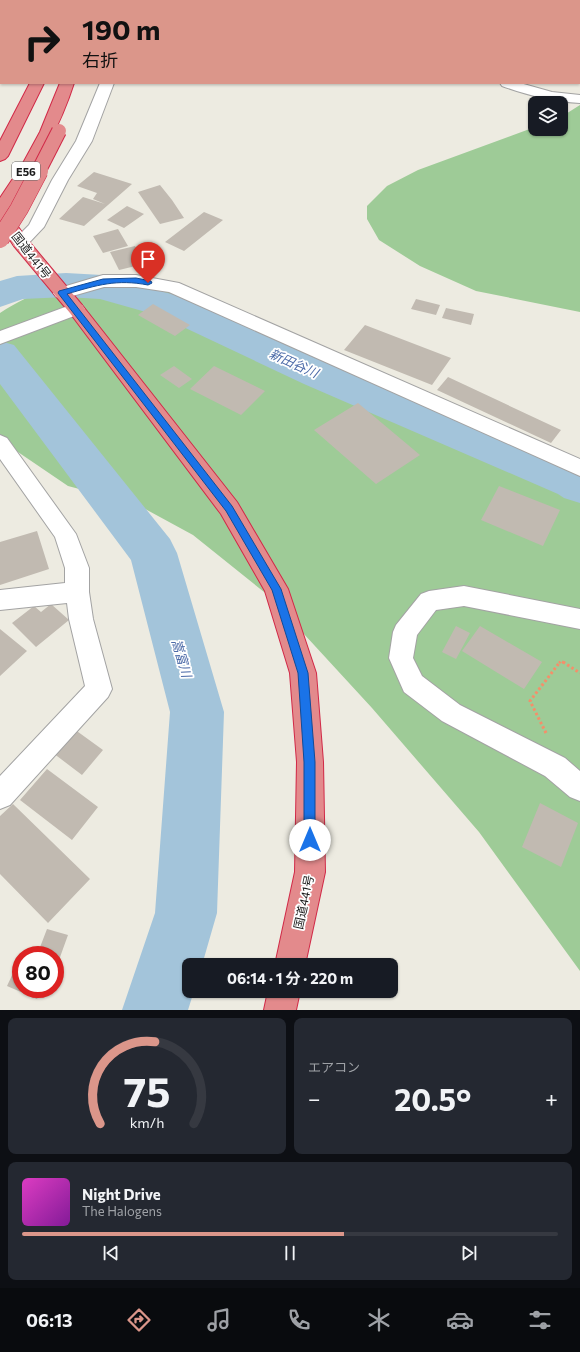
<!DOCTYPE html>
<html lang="ja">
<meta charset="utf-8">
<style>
:root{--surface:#171b24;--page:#242831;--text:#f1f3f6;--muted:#9ea1a6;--line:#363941;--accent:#db968a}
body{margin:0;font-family:Commissioner,"Noto Sans JP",sans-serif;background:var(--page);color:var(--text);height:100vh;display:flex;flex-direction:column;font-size:15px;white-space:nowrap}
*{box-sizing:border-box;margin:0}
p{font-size:13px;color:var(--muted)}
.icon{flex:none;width:22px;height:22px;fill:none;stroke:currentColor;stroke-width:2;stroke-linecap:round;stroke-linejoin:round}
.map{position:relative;height:1010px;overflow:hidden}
.drawer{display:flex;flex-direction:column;gap:8px;padding:8px;background:#0d0f14;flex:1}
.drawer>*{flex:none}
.top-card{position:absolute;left:0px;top:0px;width:580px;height:84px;box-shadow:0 1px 3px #0004;background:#db968a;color:#111;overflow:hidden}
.controls{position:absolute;left:528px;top:96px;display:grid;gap:8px}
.controls a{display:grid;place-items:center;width:40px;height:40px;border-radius:8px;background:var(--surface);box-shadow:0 1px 3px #0004;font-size:20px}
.speed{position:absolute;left:12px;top:946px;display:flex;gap:8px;font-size:20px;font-weight:700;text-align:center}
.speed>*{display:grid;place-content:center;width:52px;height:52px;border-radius:50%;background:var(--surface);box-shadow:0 1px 3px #0004;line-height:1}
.speed .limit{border:6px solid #d22;background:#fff;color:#111}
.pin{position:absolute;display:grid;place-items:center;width:34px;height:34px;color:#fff;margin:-41px -17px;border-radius:50% 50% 50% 0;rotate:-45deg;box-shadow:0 0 4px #0007}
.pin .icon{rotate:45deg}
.me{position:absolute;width:44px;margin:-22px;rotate:0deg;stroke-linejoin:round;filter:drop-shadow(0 0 3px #0008)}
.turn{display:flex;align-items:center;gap:14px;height:84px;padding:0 16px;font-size:18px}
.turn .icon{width:52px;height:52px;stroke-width:2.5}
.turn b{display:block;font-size:28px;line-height:34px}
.big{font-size:30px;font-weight:700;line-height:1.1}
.drawer .widget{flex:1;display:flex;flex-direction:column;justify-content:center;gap:6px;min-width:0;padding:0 14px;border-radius:8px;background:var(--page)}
.drawer .dial{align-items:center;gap:0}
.dial svg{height:104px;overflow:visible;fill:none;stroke:var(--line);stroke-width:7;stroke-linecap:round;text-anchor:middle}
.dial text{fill:var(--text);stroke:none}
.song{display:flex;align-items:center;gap:12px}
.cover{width:48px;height:48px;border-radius:6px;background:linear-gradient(135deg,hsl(310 70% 55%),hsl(290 70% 35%))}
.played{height:4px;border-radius:2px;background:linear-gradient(90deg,var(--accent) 60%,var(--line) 60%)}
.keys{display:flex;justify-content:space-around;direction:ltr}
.heat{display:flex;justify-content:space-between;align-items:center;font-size:22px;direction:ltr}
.drawer .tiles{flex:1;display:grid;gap:8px;grid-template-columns:1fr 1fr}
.widget:last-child{grid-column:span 2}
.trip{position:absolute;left:182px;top:958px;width:216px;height:40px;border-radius:8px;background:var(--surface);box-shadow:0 1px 3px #0004;font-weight:700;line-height:40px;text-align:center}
.menu{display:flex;height:64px;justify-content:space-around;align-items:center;background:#090b0e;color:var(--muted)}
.menu .icon{width:28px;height:28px}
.menu .selected{color:var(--accent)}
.menu b{font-size:18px;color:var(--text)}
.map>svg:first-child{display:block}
.forest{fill:#9ecb97}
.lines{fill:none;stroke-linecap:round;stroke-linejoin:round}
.river{fill:#a3c4da;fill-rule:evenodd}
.building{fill:#c1bab1}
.street-casing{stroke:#a3a3a3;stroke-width:2}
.highway-casing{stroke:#d12947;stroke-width:2}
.path-far1{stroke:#f58f6a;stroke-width:2.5;stroke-dasharray:2 2;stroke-linecap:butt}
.path{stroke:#f58f6a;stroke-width:3;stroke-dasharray:2.5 2.5;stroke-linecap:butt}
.street{fill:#fff;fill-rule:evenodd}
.highway{fill:#e38a8c;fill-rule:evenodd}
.highway-bridge-far1-casing{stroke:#d12947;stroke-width:16;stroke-linecap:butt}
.highway-bridge-casing{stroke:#d12947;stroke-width:19;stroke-linecap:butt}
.highway-bridge-far1{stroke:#e38a8c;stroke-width:14}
.highway-bridge{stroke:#e38a8c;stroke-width:18}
.route{fill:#1a73e8;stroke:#114b97}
.labels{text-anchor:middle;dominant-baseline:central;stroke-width:3.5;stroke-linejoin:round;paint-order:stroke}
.shield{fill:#fff;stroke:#606060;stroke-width:1}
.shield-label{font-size:11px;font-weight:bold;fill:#1c1c1c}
.street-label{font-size:12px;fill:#1c1c1c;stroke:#fff}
.water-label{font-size:13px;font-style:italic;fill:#4c6ba8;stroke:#fff}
</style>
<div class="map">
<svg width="580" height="1010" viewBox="0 0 580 1010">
<rect width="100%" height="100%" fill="#edebe1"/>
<path class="forest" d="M580 105V312L476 291 420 266 379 240 367 219V206L387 186 418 170 535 127V129H561V117Z
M97 277 140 278 466 420 580 480V971L479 832 372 708 269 596 193 535 136 504 68 486 15 450 0 435V313C34 291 58 285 97 277Z"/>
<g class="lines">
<path class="river" d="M66 273 102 275 186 298 332 364 580 466V503L564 498 558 494 304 384 160 316 100 299 66 297 23 299 0 307V281L17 276Z
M0 341 14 345 170 539 177 553 224 712 217 913 202 965H189V991H194L188 1010H122L155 913 170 712 131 560 0 384Z"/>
</g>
<path class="building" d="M94 172 132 184 84 226 59 219 83 197 105 204 93 199 97 193 77 186Z
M160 185 172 200 184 218 160 224 138 192Z
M127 206 144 214 124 228 107 220Z
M204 212 223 220 184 251 165 242Z
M118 229 128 246 103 253 93 236Z
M135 246 144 264 119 270 110 252Z
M416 299 440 305 436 315 411 309Z
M153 304 190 325 175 336 138 315Z
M446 308 474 314 471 325 442 318Z
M365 325 451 358 432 385 344 350Z
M174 366 192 379 179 388 160 375Z
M214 366 265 391 241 415 190 389Z
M448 377 561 430 551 443 437 390Z
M358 403 420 455 376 484 314 430Z
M499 486 560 510 543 546 481 520Z
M37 531 49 569 0 585V542Z
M51 604 69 620 36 647 12 623 34 606 41 612Z
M456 626 470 633 456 659 442 652Z
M480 626 542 662 524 689 462 651Z
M0 629 27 651 0 676Z
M74 729 103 750 82 775 53 753Z
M47 769 98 807 72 840 20 800Z
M540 803 578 823 561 867 522 847Z
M13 804 90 879 48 923 0 874V816Z
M47 929 68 935 55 971V955H37Z
M14 971 21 974V989H42L37 999 7 986Z"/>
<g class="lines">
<g class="street-casing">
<path id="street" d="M115 0H127V1H115Z
M363 0H376L377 1H364Z
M409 0H421L422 1H410Z
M513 0H525L526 1H514Z
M579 28H580V36H579Z
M100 83H114L92 141 68 180 44 227 26 246 20 247 14 246 12 242 29 225 52 180 76 141Z
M500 83H520L552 92 580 95V103C553 102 527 95 502 86Z
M103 275H136L179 283 580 459V476L169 292 136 287H104L62 299 56 297 53 293 56 289Z
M76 303 82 305 85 309 82 313 0 344V331Z
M0 435 7 438 76 534 89 568V592L93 619 112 689 108 697 10 805 0 809V776L85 686 69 619 67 603 0 610V590L65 583V568L55 537 0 459Z
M464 586 580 609V629L464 606 436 610 417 635 413 658 422 676 460 705 565 758 580 771V801L570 797 545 776 442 721 404 692 389 658 393 632 396 625 421 594 429 591Z"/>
</g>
<g class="highway-casing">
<path id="highway" d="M50 0H62V1H50Z
M77 0H89V1H77Z
M30 83H44L8 156 5 159 0 161V141Z
M60 83H74C59 130 35 171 7 211L26 238 82 305 237 502 288 589 316 673 323 762 325 872 305 965H275L295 872 297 762 290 673 265 591 221 514 70 313 14 246 0 225V198L22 165 40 132Z
M268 991H300L296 1010H264Z"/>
</g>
<path class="path-far1" d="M559 663 561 661 564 663"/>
<path class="path" d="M563 662 580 673
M546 733 530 701 560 662"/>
<use href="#street" class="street"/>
<use href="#highway" class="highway"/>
<g class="highway-bridge-far1-casing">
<path id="highway-bridge-far1" d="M38 172 59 131"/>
</g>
<g class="highway-bridge-casing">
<path id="highway-bridge" d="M0 239 19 209 39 171"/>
</g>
<use href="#highway-bridge-far1" class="highway-bridge-far1"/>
<use href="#highway-bridge" class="highway-bridge"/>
</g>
<path class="route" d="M136 278 151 281 152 283 148 285C117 279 97 285 67 294L232 506 281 589 308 673 315 762V840L314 845 310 846 305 845 304 840V762L298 673 272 590 226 511 58 293 59 291 103 279Z"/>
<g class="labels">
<rect class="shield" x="12" y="162" width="28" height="18" rx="3"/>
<g class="shield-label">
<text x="26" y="171">E56</text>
</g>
<g class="street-label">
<text transform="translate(32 255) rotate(52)">国道441号</text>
<text transform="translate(303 902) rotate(-78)">国道441号</text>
</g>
<g class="water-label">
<text transform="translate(294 363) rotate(24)">新田谷川</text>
<text transform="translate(182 658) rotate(74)">嵩富川</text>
</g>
</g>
</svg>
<div class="controls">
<a><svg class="icon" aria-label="layers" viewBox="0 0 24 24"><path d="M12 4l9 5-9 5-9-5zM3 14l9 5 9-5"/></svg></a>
</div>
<div class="speed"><div class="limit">80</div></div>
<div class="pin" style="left:148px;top:283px;background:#d93025"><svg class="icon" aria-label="arrive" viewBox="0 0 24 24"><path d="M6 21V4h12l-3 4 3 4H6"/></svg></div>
<svg class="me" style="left:310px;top:840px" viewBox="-20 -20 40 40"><circle r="19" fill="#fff"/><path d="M0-13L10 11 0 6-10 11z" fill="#1a73e8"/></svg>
<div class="trip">06:14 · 1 分 · 220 m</div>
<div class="top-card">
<div class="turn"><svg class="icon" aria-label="right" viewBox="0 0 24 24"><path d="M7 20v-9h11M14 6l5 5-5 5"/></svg><div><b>190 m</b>右折</div></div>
</div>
</div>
<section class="drawer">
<div class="tiles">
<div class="widget dial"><svg viewBox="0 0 100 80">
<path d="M14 69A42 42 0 1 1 86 69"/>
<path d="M14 69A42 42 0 0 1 56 6" stroke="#db968a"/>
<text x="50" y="56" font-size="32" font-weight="700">75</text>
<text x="50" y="72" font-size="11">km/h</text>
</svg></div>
<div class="widget"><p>エアコン</p>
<div class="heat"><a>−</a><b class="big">20.5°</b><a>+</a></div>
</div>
<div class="widget">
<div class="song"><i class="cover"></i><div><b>Night Drive</b><p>The Halogens</p></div></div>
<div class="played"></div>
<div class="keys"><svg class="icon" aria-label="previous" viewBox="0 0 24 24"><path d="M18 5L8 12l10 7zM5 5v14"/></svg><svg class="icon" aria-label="pause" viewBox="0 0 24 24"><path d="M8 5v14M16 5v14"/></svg><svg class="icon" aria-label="next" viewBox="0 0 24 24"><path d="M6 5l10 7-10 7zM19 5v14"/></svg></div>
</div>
</div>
</section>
<nav class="menu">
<b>06:13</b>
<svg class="icon selected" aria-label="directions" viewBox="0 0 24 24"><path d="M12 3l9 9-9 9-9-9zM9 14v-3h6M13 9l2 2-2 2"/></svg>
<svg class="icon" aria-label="music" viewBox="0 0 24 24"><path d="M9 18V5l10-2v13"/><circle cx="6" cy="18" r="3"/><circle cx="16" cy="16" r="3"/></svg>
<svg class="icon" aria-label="phone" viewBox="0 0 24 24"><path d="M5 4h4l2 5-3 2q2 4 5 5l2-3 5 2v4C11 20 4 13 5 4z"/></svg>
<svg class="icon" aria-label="climate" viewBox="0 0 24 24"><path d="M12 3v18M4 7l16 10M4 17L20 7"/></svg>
<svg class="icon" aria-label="car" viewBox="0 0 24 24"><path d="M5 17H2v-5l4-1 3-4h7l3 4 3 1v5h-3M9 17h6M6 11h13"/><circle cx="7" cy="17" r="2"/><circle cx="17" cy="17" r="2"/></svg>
<svg class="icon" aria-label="filters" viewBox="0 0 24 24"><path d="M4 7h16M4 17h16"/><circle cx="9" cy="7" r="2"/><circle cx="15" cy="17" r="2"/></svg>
</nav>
